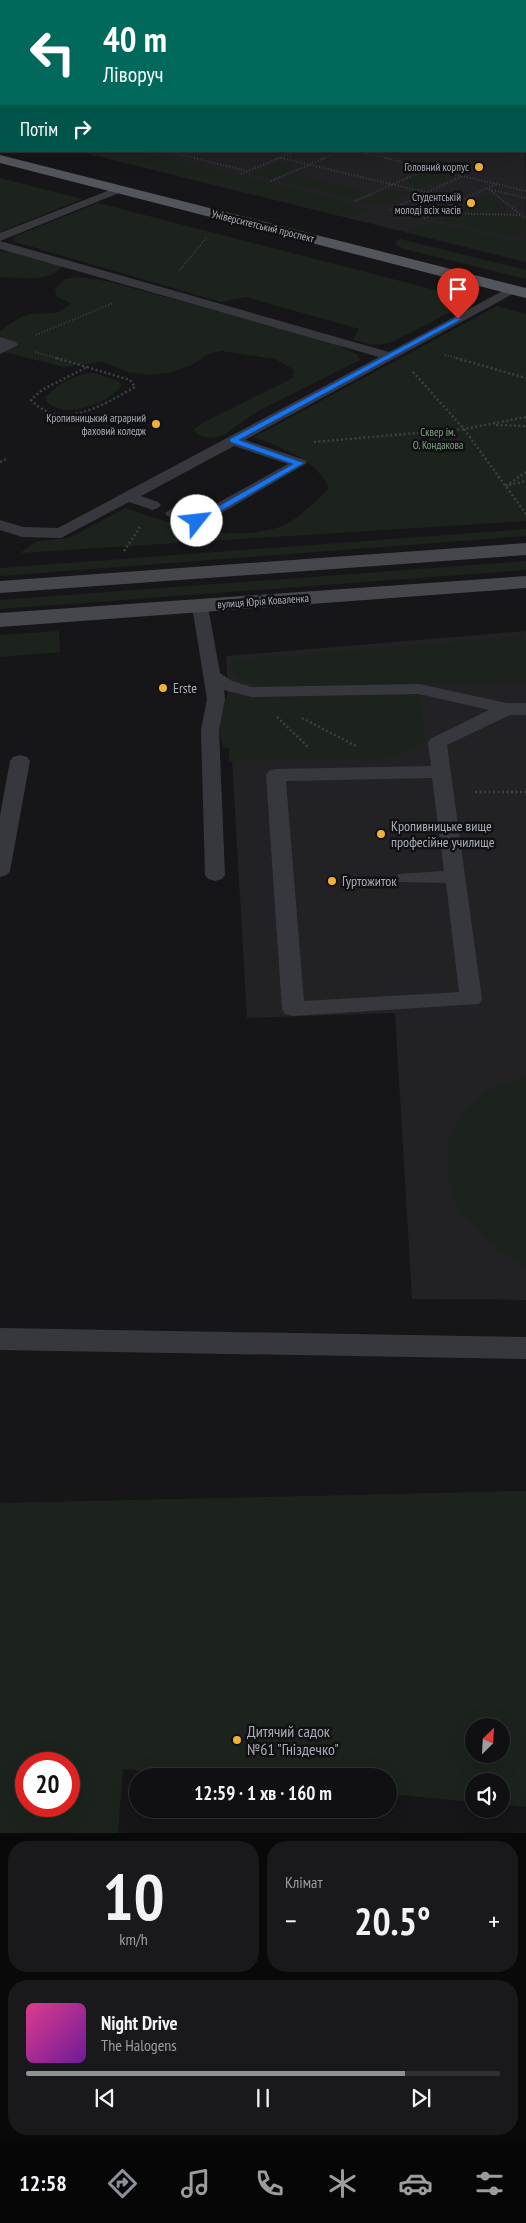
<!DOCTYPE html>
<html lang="uk">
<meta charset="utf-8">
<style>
:root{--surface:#101012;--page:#19191b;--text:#f1f3f6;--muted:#9c9d9f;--line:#303032;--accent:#8c9099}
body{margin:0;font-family:"PT Sans Narrow",sans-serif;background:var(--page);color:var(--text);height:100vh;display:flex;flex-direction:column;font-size:19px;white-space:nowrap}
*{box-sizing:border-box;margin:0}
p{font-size:16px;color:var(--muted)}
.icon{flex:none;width:28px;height:28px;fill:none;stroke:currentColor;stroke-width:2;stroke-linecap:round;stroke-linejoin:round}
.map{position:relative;height:1833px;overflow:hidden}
.details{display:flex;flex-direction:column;gap:8px;padding:8px;background:#09090a;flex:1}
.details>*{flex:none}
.top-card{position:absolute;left:0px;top:0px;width:526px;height:152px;box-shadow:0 5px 20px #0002,0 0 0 1px var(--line);background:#00695c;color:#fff;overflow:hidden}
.needle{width:32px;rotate:24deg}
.tools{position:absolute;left:465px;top:1718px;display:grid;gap:10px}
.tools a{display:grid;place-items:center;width:45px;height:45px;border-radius:50%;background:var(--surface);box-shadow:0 5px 20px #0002,0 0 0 1px var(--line);font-size:25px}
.speed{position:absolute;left:15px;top:1752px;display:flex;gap:10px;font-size:25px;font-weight:700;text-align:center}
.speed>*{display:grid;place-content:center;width:65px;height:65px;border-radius:50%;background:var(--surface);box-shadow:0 5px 20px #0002,0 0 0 1px var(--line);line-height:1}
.speed .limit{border:8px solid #d22;background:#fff;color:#111}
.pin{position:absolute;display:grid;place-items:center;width:42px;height:42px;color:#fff;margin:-51px -21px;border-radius:50% 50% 50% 0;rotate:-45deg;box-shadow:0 0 5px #0007}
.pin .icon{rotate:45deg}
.me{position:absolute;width:55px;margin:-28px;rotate:61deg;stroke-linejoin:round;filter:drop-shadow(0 0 4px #0008)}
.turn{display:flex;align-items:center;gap:18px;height:105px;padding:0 20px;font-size:22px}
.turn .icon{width:65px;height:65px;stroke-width:2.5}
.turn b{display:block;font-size:35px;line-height:42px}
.then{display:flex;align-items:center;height:48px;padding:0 20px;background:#0003;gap:10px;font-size:19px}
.big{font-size:38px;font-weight:800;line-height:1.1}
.details .tile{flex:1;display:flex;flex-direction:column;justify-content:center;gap:8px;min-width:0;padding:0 18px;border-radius:20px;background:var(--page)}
.details .dial{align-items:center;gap:0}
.dial b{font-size:65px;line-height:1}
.song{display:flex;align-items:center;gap:15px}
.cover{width:60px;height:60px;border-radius:8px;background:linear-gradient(135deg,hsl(330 70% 55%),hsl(280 70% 35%))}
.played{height:5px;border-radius:2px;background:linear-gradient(90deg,var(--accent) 80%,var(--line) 80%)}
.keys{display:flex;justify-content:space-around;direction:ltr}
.heat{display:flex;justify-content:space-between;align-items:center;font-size:28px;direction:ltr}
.details .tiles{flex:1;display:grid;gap:8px;grid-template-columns:1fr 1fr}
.tile:last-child{grid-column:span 2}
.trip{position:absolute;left:129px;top:1768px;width:268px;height:50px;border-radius:25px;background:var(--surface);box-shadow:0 5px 20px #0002,0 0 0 1px var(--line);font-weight:800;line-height:50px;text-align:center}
.menu{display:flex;height:80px;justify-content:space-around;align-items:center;background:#060607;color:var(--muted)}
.menu .icon{width:35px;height:35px}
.menu .current{color:var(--accent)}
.menu b{font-size:22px;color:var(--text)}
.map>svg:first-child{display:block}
.built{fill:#222225}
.green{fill:#1c231d;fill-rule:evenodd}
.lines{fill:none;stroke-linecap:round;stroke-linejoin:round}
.path-far2{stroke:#3d3f44;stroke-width:1;stroke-dasharray:1 2;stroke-linecap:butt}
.path-far1{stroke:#3d3f44;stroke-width:2;stroke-dasharray:1 2;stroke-linecap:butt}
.path{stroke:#3d3f44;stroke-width:2.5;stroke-dasharray:2 2.5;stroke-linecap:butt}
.lane{fill:#37383d;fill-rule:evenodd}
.secondary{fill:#45474d;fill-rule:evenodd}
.primary{fill:#53555c;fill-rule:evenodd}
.route{fill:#1a73e8;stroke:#114b97}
.poi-dot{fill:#f2b134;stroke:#111113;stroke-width:2}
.labels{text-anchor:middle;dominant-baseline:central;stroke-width:5;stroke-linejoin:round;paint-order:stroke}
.far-poi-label{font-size:11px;fill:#a8adb8;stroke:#111113;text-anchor:end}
.far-street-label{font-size:11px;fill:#a8adb8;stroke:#111113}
.far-park-label{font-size:11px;fill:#7fa381;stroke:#111113}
.poi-label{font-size:14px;fill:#a8adb8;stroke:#111113;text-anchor:start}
.near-poi-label{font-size:16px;fill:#a8adb8;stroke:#111113;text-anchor:start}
</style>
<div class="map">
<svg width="526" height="1833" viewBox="0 0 526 1833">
<rect width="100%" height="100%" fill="#161618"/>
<path class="built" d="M0 0H368L376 1H1V133Z
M525 62 526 262 77 151H525Z
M526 631V1300L412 1299 395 1013 247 1018 226 656Z"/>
<path class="green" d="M83 151H135L339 199 369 210C360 219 352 217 340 215Z
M281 162 293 164 292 167 295 169 271 179 251 174Z
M428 170 449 175 422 188 410 185 411 183 406 180Z
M293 174 370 193 356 199 278 180Z
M0 178 82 199 0 232Z
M384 190 412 192 382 206 361 201Z
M489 194 507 208 497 213 451 212C461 207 470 207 480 203L476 200Z
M98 203 474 300 390 343 375 345 353 340 359 329 246 297 221 302 12 241 16 236Z
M446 214 512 216 520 218 526 223V230L512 238 436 219Z
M434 223 509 240 518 241 526 237V262L406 232 422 225Z
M400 239 526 270V279L400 248 395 243Z
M0 251 14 252 64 262C54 285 20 277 0 277Z
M79 277 106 281 328 341 357 354 360 360 256 412 224 435 213 438 200 436 193 430 204 422 293 378 294 370 275 359 222 351 208 354 192 365 173 372 150 375 128 372 102 362 64 367 0 351V331C8 326 18 317 27 315 47 310 52 320 71 303L57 297 55 289 65 279Z
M497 306 526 314V521L20 553 37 541 69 538 126 508C174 525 233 545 285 525 297 520 319 498 329 488 313 456 285 450 254 437Z
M94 373 118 381 122 385C109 403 64 421 46 401V397C56 385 79 372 94 373Z
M526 529V536L0 576V568Z
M526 561V570L0 609V600Z
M59 631 60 652 0 657V635Z
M522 636 526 645V682L380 684 390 695 420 694 425 742 382 759 229 761V748L223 747C217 723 215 716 228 694L256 698 288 697C281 693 273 688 266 686 245 682 235 684 231 660Z
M526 1075V1267L486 1240 463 1216 447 1180 448 1141 461 1115 486 1092Z
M526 1491V1807L501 1804V1781H474V1802L388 1794V1776H202L123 1769 118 1833H0V1503ZM474 1726H501V1754H474ZM26 1764H69V1806H26Z"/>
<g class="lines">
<path class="path-far2" d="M409 1 416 0
M165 151 199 159
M355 151 391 159
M280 158 286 159
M276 159 296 151
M322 159 342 151"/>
<path class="path-far1" d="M194 158 247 171
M281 158 462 201
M385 158 526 191
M241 174 279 158
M271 181 325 158
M489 189 526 219
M492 190 526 198
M355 201 428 169
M390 210 462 176
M435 213 521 215
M424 218 496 184
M179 271 207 237
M36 335 113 303
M35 352 60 359
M445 355 461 359"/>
<path class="path" d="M56 358 87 367
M456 358 526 378
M87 367 130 380 135 387C103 405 61 432 31 400L42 390Z
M413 372 464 429 526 514
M496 425 526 426
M314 442 464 429 526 417
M0 462 8 458
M509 485 526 481
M506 486 526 472
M124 551 140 527
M277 717 309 748
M302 718 356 746
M475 792H526"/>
<path class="lane" d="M120 186 126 189 124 191 0 241V233Z
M0 241 389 352 510 287 514 286 520 290 245 440 305 460 307 463 203 524 197 526 167 516 165 513 173 508 196 515 288 464 234 446 141 496 158 502 161 505 158 508 153 510 129 502 61 538 22 537 0 530V520L23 527 58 528 379 357 0 249Z
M0 337 16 342 18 345 0 354Z
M200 601 206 602 208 606 220 673 232 681 252 687 419 684 507 703H526V715H510L447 745 482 999 479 1004 293 1016 285 1014 282 1009 266 775 269 771 276 769 431 766 428 743 430 739 489 710 419 694 252 697 224 690 225 699 219 730 225 875 222 879 215 881 208 879 205 875 201 730 207 699 192 606 194 602ZM432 778 444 871 399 874 396 878 399 882 446 883 459 992 304 1001 286 781Z
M20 755 27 757 30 761 10 871 7 875 0 877V816L10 761 13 757Z
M0 1328 526 1337V1359L0 1350Z"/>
<path class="secondary" d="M526 543V555L0 593V581Z
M526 576V588L0 627V613Z"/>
<path class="primary" d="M0 155 526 288V298L0 163Z"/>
</g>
<path class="route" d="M456 318 462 319 239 440 304 463 200 523H194V520L293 464 230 442V439Z"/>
<g class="poi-dot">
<circle cx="479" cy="167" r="5"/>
<circle cx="471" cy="203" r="5"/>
<circle cx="156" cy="424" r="5"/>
<circle cx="163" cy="688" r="5"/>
<circle cx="381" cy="834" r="5"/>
<circle cx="332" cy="881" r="5"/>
<circle cx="237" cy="1740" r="5"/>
</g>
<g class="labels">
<g class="far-poi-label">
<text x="469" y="167">Головний корпус</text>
<text x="461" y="197">Студентській<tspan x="461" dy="13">молоді всіх часів</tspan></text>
<text x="146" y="418">Кропивницький аграрний<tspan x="146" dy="13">фаховий коледж</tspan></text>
</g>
<g class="far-street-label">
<text transform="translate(263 226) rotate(14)">Університетський проспект</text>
<text transform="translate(263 601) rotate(-4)">вулиця Юрія Коваленка</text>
</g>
<g class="far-park-label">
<text x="438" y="432">Сквер ім.<tspan x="438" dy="13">О. Кондакова</tspan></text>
</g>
<g class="poi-label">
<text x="173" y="688">Erste</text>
<text x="391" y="826">Кропивницьке вище<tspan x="391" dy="16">професійне училище</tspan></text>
<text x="342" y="881">Гуртожиток</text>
</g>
<g class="near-poi-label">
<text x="247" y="1731">Дитячий садок<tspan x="247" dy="18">№61 "Гніздечко"</tspan></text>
</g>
</g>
</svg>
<div class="tools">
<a><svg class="needle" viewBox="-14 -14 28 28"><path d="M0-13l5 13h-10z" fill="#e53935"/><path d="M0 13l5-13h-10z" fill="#9c9d9f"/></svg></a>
<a><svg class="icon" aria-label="sound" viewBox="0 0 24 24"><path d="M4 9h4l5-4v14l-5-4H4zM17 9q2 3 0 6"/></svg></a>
</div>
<div class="speed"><div class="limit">20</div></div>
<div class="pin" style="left:458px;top:319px;background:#d93025"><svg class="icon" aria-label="arrive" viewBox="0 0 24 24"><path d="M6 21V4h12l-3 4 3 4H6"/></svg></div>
<svg class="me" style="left:197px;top:521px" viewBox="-20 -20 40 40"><circle r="19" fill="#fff"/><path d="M0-13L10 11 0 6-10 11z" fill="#1a73e8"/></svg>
<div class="trip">12:59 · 1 хв · 160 m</div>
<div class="top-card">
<div class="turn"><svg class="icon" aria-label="left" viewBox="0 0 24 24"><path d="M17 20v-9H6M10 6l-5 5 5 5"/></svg><div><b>40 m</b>Ліворуч</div></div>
<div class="then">Потім<svg class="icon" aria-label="right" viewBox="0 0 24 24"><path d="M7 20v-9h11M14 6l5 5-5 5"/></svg></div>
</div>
</div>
<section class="details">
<div class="tiles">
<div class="tile dial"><b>10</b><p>km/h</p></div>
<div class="tile"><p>Клімат</p>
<div class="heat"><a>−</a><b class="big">20.5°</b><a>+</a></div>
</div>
<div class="tile">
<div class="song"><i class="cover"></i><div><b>Night Drive</b><p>The Halogens</p></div></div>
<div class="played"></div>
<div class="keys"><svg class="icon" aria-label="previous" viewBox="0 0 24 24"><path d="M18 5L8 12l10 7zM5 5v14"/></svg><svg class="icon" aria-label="pause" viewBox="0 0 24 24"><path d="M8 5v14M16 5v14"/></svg><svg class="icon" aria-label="next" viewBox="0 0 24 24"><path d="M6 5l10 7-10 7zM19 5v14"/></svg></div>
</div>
</div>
</section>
<nav class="menu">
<b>12:58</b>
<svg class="icon current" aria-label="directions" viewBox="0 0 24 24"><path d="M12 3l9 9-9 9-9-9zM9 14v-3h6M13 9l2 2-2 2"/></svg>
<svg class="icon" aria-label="music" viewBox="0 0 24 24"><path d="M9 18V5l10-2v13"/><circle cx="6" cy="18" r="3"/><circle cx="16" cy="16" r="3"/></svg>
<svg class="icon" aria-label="phone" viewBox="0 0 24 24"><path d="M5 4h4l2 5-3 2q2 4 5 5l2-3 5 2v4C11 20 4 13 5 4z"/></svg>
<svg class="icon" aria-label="climate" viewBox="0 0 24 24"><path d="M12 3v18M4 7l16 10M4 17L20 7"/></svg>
<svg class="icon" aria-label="car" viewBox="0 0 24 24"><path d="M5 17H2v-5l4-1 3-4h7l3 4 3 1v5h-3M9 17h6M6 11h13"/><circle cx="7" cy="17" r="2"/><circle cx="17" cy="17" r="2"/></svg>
<svg class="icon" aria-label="filters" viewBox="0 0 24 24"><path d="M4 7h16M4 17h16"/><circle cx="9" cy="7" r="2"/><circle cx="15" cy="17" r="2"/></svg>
</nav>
